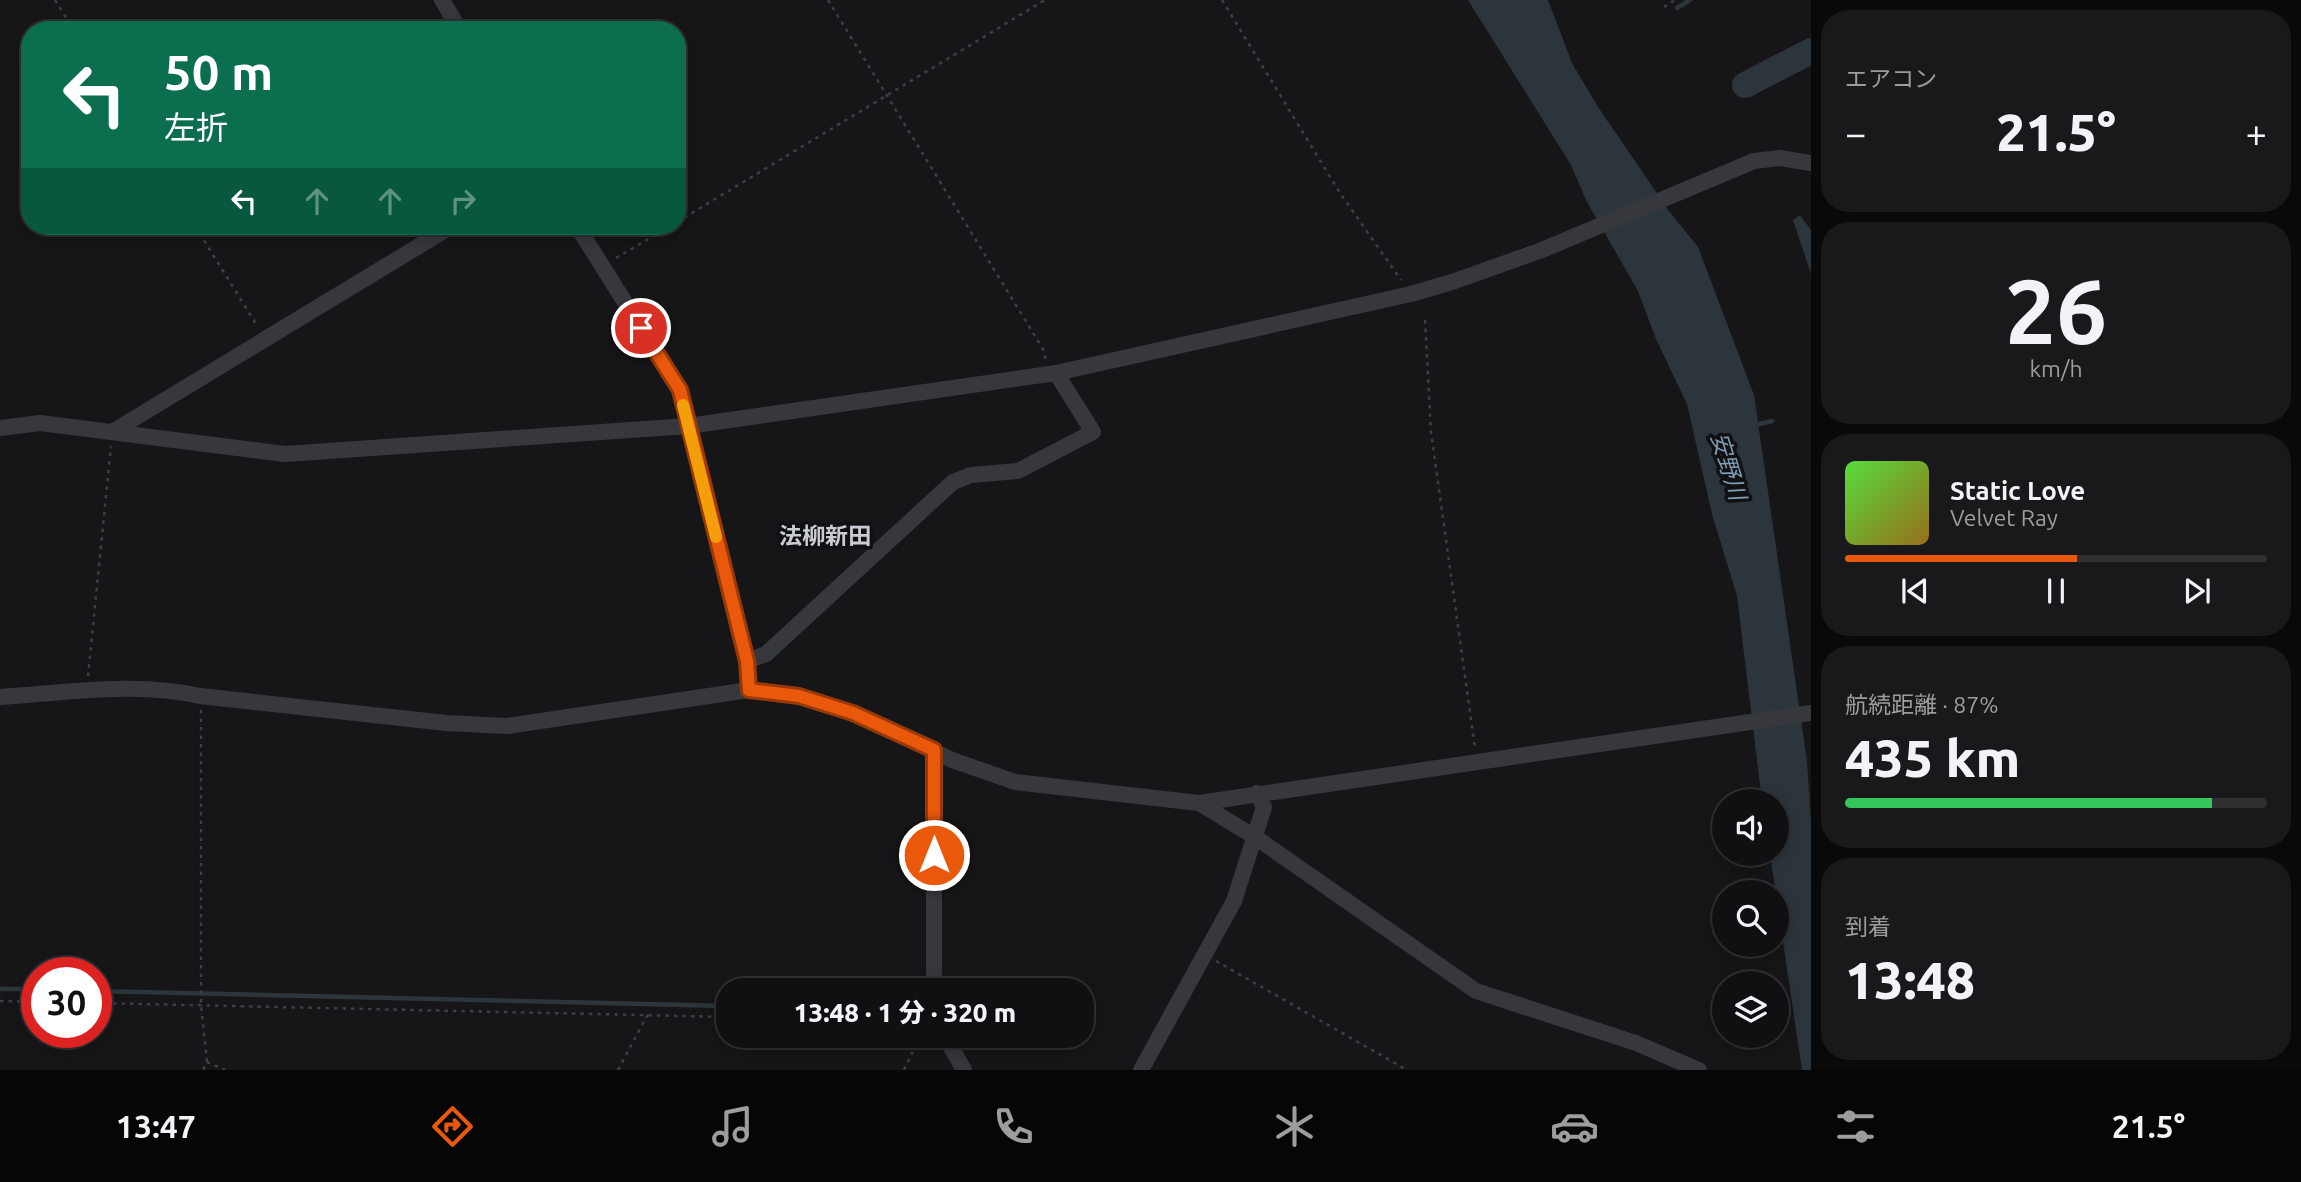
<!DOCTYPE html>
<html lang="ja">
<meta charset="utf-8">
<style>
:root{--surface:#101012;--page:#19191b;--text:#f1f3f6;--muted:#9c9d9f;--line:#303032;--accent:#ea580c}
body{margin:0;font-family:Ubuntu,"Noto Sans JP",sans-serif;background:var(--page);color:var(--text);height:100vh;display:flex;flex-direction:column;font-size:26px;white-space:nowrap}
*{box-sizing:border-box;margin:0}
p{font-size:23px;color:var(--muted)}
.icon{flex:none;width:38px;height:38px;fill:none;stroke:currentColor;stroke-width:2;stroke-linecap:round;stroke-linejoin:round}
.map{position:relative;flex:1;overflow:hidden}
.panel{display:flex;flex-direction:column;gap:10px;padding:10px;background:#09090a;width:490px}
.panel>*{flex:none}
.guide{position:absolute;left:21px;top:21px;width:665px;height:214px;border-radius:28px;box-shadow:0 4px 18px #0003,0 0 0 2px var(--line);background:#0b6e4f;color:#fff;overflow:hidden}
.controls{position:absolute;left:1712px;top:789px;display:grid;gap:14px}
.controls a{display:grid;place-items:center;width:77px;height:77px;border-radius:50%;background:var(--surface);box-shadow:0 4px 18px #0003,0 0 0 2px var(--line);font-size:35px}
.speed{position:absolute;left:21px;top:957px;display:flex;gap:14px;font-size:35px;font-weight:700;text-align:center}
.speed>*{display:grid;place-content:center;width:91px;height:91px;border-radius:50%;background:var(--surface);box-shadow:0 4px 18px #0003,0 0 0 2px var(--line);line-height:1}
.speed .limit{border:10px solid #d22;background:#fff;color:#111}
.pin{position:absolute;display:grid;place-items:center;width:60px;height:60px;color:#fff;margin:-30px;border:4px solid #fff;border-radius:50%;box-shadow:0 2px 7px #0007}
.me{position:absolute;width:77px;margin:-38px;rotate:0deg;stroke-linejoin:round;filter:drop-shadow(0 0 5px #0008)}
.turn{display:flex;align-items:center;gap:24px;height:147px;padding:0 28px;font-size:32px}
.turn .icon{width:91px;height:91px;stroke-width:2.5}
.turn b{display:block;font-size:49px;line-height:60px}
.lanes{display:flex;align-items:center;height:66px;padding:0 28px;background:#0003;justify-content:center;gap:35px;direction:ltr}
.lanes .off{opacity:.35}
.big{font-size:52px;font-weight:800;line-height:1.1}
.panel .card{flex:1;display:flex;flex-direction:column;justify-content:center;gap:10px;min-width:0;padding:0 24px;border-radius:28px;background:var(--page)}
.panel .dial{align-items:center;gap:0}
.dial b{font-size:91px;line-height:1}
.song{display:flex;align-items:center;gap:21px}
.cover{width:84px;height:84px;border-radius:10px;background:linear-gradient(135deg,hsl(110 70% 55%),hsl(40 70% 35%))}
.played{height:7px;border-radius:4px;background:linear-gradient(90deg,var(--accent) 55%,var(--line) 55%)}
.keys{display:flex;justify-content:space-around;direction:ltr}
.heat{display:flex;justify-content:space-between;align-items:center;font-size:38px;direction:ltr}
.charge{height:10px;border-radius:5px;background:linear-gradient(90deg,#34c759 87%,var(--line) 0)}
.trip{position:absolute;left:716px;top:978px;width:378px;height:70px;border-radius:28px;background:var(--surface);box-shadow:0 4px 18px #0003,0 0 0 2px var(--line);font-weight:800;line-height:70px;text-align:center}
.dock{display:flex;height:112px;justify-content:space-around;align-items:center;background:#060607;color:var(--muted)}
.dock .icon{width:49px;height:49px}
.dock .on{color:var(--accent)}
.dock b{font-size:32px;color:var(--text)}
main{display:flex;flex:1;min-height:0}
.map>svg:first-child{display:block}
.water{fill:#2c353c}
.lines{fill:none;stroke-linecap:round;stroke-linejoin:round}
.stream{stroke:#2c353c;stroke-width:4.5}
.river{stroke:#2c353c;stroke-width:26}
.path{stroke:#3d3f44;stroke-width:2.5;stroke-dasharray:3.5 5;stroke-linecap:butt}
.minor{stroke:#37383d;stroke-width:16}
.route-casing{stroke:#983908;stroke-width:18}
.route{stroke:#ea580c;stroke-width:12}
.slow{stroke:#f59e0b;stroke-width:12}
.labels{text-anchor:middle;dominant-baseline:central;stroke-width:7;stroke-linejoin:round;paint-order:stroke}
.water-label{font-size:23px;font-style:italic;fill:#7f9bb3;stroke:#111113}
.neighbourhood-label{font-size:23px;font-weight:bold;fill:#c9ccd4;stroke:#111113}
</style>
<main>
<div class="map">
<svg width="1811" height="1070" viewBox="0 0 1811 1070">
<rect width="100%" height="100%" fill="#161618"/>
<path class="water" d="M1468 0H1548L1572 63 1598 107 1669 211 1698 247 1754 395 1807 761 1811 822V1070H1802L1770 854H1776V802L1762 801 1737 596 1712 514 1687 404 1656 339 1638 291 1587 202 1571 165Z
M1800 215 1811 230V274L1793 220Z"/>
<g class="lines">
<path class="stream" d="M1677 8 1690 0
M1755 425 1772 421
M0 989H37
M96 991 728 1006"/>
<path class="river" d="M1745 85 1811 51"/>
<path class="path" d="M55 0 74 30
M828 0 1043 349 1046 360
M1222 0 1340 193 1401 280
M1664 7 1675 0
M677 222 1045 0
M195 226 258 327
M616 258 671 226
M1425 320 1431 432 1475 748
M88 676 111 446
M201 710V1005L207 1062 203 1070
M1216 961 1407 1070
M0 1001 37 1002
M96 1003 728 1017
M207 1062 225 1070
M618 1070 648 1014
M904 1070 920 1036"/>
<path class="minor" d="M442 0 460 30
M577 226 680 390 747 661 749 690
M0 428 40 423 285 454 688 426 1056 373 1411 294 1452 282 1542 250 1754 161 1780 158 1811 163
M112 432 452 226
M747 661 766 654 953 482 971 475 1018 471 1093 432 1056 373
M0 697C65 693 136 681 200 696L446 723 507 726 749 690 799 696 853 713 952 760 1015 782 1199 803 1811 713
M1199 803 1255 837 1476 991 1636 1043 1699 1070
M934 990V750
M945 1036 964 1070
M1141 1070 1234 901 1264 807 1257 793"/>
</g>
<g class="lines">
<g class="route-casing">
<path id="route" d="M641 328 680 390 747 661 749 690 799 696 853 713 934 750V855"/>
</g>
<use href="#route" class="route"/>
<path class="slow" d="M683 405 716 537"/>
</g>
<g class="labels">
<g class="water-label">
<text transform="translate(1729 466) rotate(73)">安野川</text>
</g>
<g class="neighbourhood-label">
<text x="825" y="535">法柳新田</text>
</g>
</g>
</svg>
<div class="controls">
<a><svg class="icon" aria-label="sound" viewBox="0 0 24 24"><path d="M4 9h4l5-4v14l-5-4H4zM17 9q2 3 0 6"/></svg></a>
<a><svg class="icon" aria-label="search" viewBox="0 0 24 24"><circle cx="10" cy="10" r="6"/><path d="M15 15l6 6"/></svg></a>
<a><svg class="icon" aria-label="layers" viewBox="0 0 24 24"><path d="M12 4l9 5-9 5-9-5zM3 14l9 5 9-5"/></svg></a>
</div>
<div class="speed"><div class="limit">30</div></div>
<div class="pin" style="left:641px;top:328px;background:#d93025"><svg class="icon" aria-label="arrive" viewBox="0 0 24 24"><path d="M6 21V4h12l-3 4 3 4H6"/></svg></div>
<svg class="me" style="left:934px;top:855px" viewBox="-20 -20 40 40"><circle r="17" fill="#ea580c" stroke="#fff" stroke-width="3"/><path d="M0-11L8 9 0 5-8 9z" fill="#fff"/></svg>
<div class="trip">13:48 · 1 分 · 320 m</div>
<div class="guide">
<div class="turn"><svg class="icon" aria-label="left" viewBox="0 0 24 24"><path d="M17 20v-9H6M10 6l-5 5 5 5"/></svg><div><b>50 m</b>左折</div></div>
<div class="lanes"><svg class="icon" aria-label="left" viewBox="0 0 24 24"><path d="M17 20v-9H6M10 6l-5 5 5 5"/></svg><svg class="icon off" aria-label="ahead" viewBox="0 0 24 24"><path d="M12 20V5M6 11l6-6 6 6"/></svg><svg class="icon off" aria-label="ahead" viewBox="0 0 24 24"><path d="M12 20V5M6 11l6-6 6 6"/></svg><svg class="icon off" aria-label="right" viewBox="0 0 24 24"><path d="M7 20v-9h11M14 6l5 5-5 5"/></svg></div>
</div>
</div>
<section class="panel">
<div class="card"><p>エアコン</p>
<div class="heat"><a>−</a><b class="big">21.5°</b><a>+</a></div>
</div>
<div class="card dial"><b>26</b><p>km/h</p></div>
<div class="card">
<div class="song"><i class="cover"></i><div><b>Static Love</b><p>Velvet Ray</p></div></div>
<div class="played"></div>
<div class="keys"><svg class="icon" aria-label="previous" viewBox="0 0 24 24"><path d="M18 5L8 12l10 7zM5 5v14"/></svg><svg class="icon" aria-label="pause" viewBox="0 0 24 24"><path d="M8 5v14M16 5v14"/></svg><svg class="icon" aria-label="next" viewBox="0 0 24 24"><path d="M6 5l10 7-10 7zM19 5v14"/></svg></div>
</div>
<div class="card"><p>航続距離 · 87%</p><b class="big">435 km</b><div class="charge"></div></div>
<div class="card"><p>到着</p><b class="big">13:48</b></div>
</section>
</main>
<nav class="dock">
<b>13:47</b>
<svg class="icon on" aria-label="directions" viewBox="0 0 24 24"><path d="M12 3l9 9-9 9-9-9zM9 14v-3h6M13 9l2 2-2 2"/></svg>
<svg class="icon" aria-label="music" viewBox="0 0 24 24"><path d="M9 18V5l10-2v13"/><circle cx="6" cy="18" r="3"/><circle cx="16" cy="16" r="3"/></svg>
<svg class="icon" aria-label="phone" viewBox="0 0 24 24"><path d="M5 4h4l2 5-3 2q2 4 5 5l2-3 5 2v4C11 20 4 13 5 4z"/></svg>
<svg class="icon" aria-label="climate" viewBox="0 0 24 24"><path d="M12 3v18M4 7l16 10M4 17L20 7"/></svg>
<svg class="icon" aria-label="car" viewBox="0 0 24 24"><path d="M5 17H2v-5l4-1 3-4h7l3 4 3 1v5h-3M9 17h6M6 11h13"/><circle cx="7" cy="17" r="2"/><circle cx="17" cy="17" r="2"/></svg>
<svg class="icon" aria-label="filters" viewBox="0 0 24 24"><path d="M4 7h16M4 17h16"/><circle cx="9" cy="7" r="2"/><circle cx="15" cy="17" r="2"/></svg>
<b>21.5°</b>
</nav>
